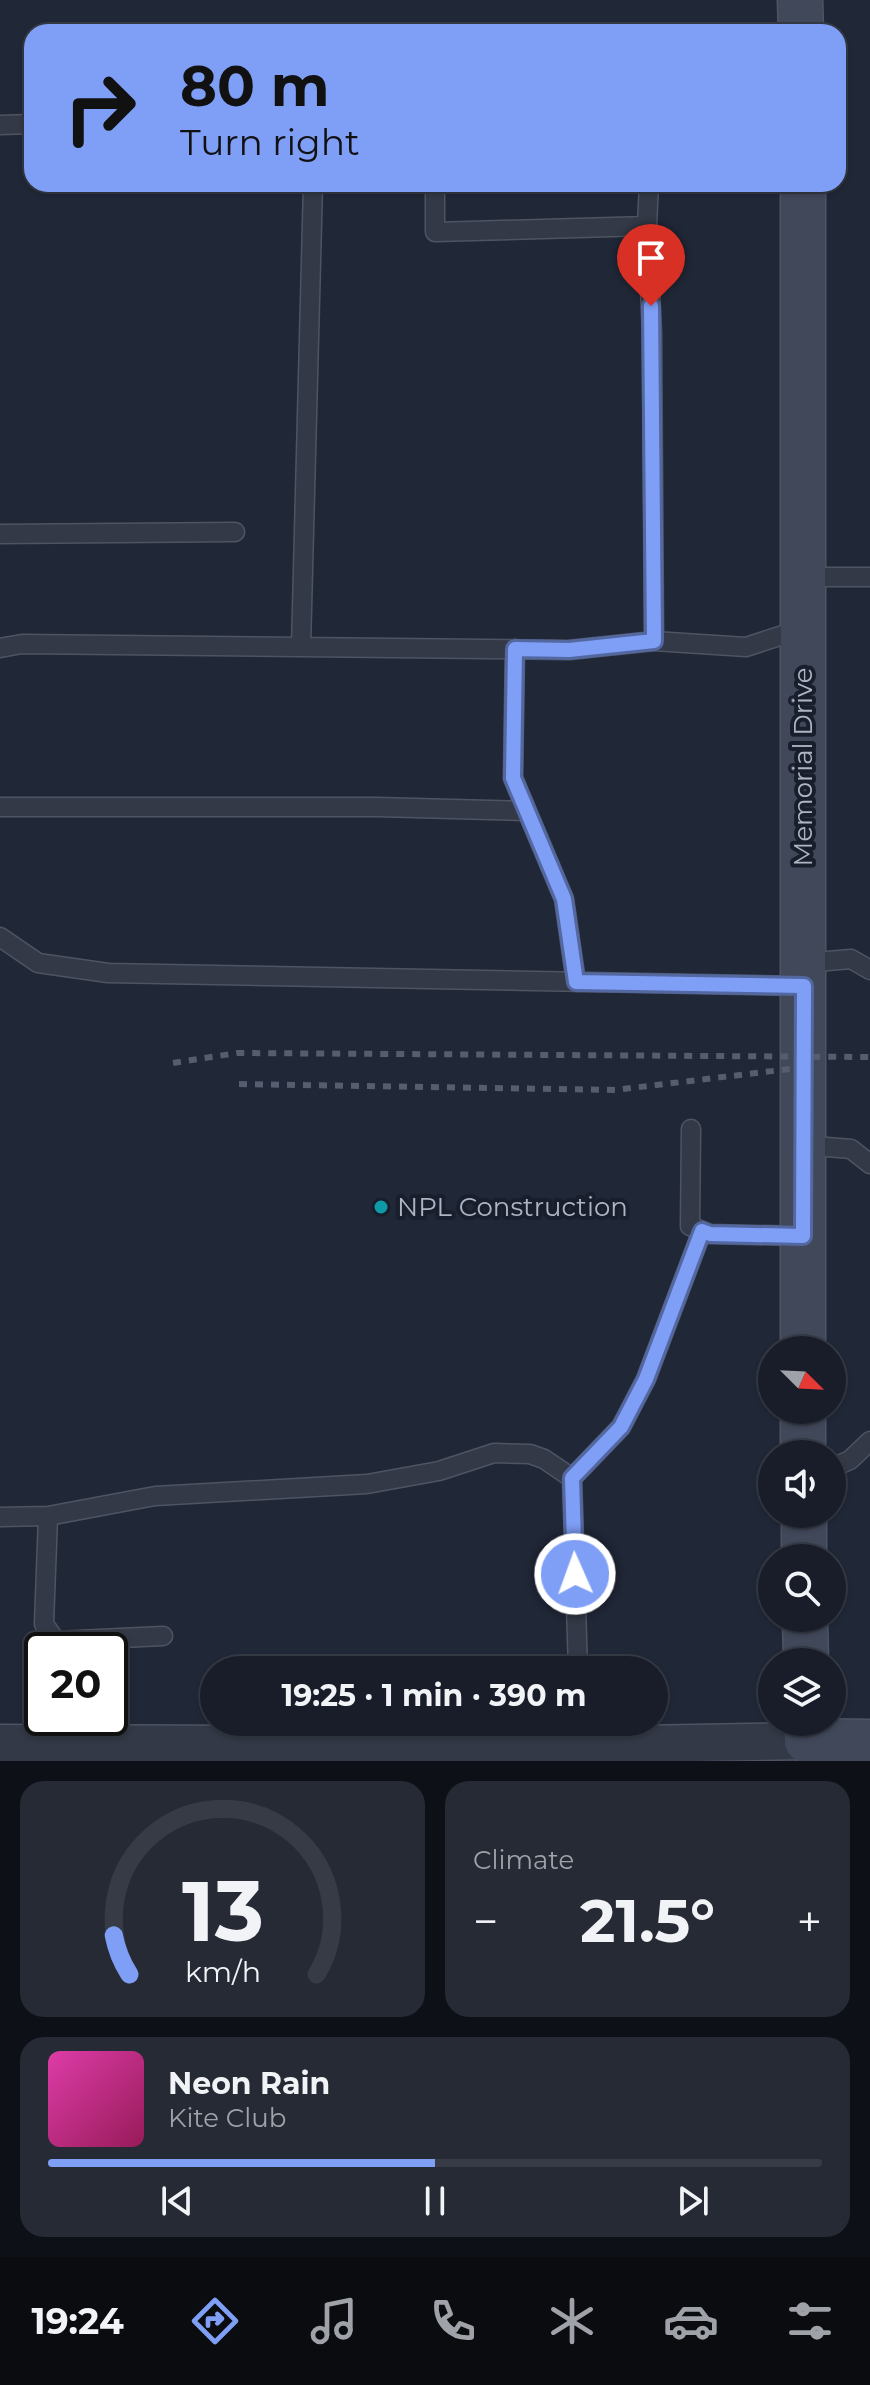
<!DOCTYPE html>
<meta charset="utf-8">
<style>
:root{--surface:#181d29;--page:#252a35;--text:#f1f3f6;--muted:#9fa2a8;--line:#363b46;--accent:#7f9ff7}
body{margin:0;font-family:Montserrat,sans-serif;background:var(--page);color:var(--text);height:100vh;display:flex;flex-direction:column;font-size:30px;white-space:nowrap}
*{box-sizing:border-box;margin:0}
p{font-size:26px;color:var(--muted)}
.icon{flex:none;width:44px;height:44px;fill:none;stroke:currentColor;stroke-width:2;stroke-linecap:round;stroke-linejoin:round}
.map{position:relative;height:1761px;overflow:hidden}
.details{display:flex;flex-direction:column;gap:20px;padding:20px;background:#0d1017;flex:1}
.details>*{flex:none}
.top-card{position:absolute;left:24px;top:24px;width:822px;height:168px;border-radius:24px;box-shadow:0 2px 6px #0004,0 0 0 2px var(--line);background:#7f9ff7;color:#111;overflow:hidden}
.needle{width:52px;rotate:114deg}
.tools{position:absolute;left:758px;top:1336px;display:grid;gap:16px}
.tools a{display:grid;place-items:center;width:88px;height:88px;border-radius:50%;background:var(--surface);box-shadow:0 2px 6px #0004,0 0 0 2px var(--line);font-size:40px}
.speed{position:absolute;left:24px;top:1632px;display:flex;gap:16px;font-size:40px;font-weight:700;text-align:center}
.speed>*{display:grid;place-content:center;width:104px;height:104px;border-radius:50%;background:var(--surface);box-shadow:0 2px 6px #0004,0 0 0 2px var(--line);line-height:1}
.speed .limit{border:4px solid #111;border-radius:12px;background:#fff;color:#111}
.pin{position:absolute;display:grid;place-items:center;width:68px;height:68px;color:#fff;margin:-82px -34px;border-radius:50% 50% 50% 0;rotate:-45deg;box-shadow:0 0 8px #0007}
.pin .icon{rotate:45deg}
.me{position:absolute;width:88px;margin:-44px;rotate:358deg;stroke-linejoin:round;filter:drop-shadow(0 0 6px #0008)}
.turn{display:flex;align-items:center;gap:28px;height:168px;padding:0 24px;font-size:36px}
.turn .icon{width:104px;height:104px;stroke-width:2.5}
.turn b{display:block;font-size:56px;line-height:68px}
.big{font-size:60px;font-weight:700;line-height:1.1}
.details .tile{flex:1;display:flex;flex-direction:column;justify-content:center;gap:12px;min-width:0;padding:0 28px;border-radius:24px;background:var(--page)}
.details .dial{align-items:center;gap:0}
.dial svg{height:208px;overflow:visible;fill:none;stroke:var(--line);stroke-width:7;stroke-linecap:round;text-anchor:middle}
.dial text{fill:var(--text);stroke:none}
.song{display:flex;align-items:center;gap:24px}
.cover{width:96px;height:96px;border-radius:12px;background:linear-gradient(135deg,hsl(320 70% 55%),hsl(330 70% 35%))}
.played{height:8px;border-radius:4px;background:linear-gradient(90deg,var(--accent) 50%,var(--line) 50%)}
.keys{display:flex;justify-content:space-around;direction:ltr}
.heat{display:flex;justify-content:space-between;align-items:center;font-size:44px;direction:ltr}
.details .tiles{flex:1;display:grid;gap:20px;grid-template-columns:1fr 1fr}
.tile:last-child{grid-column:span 2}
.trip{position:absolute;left:200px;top:1656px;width:468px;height:80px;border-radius:40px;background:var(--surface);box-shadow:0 2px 6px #0004,0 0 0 2px var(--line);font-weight:700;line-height:80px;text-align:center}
.dock{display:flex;height:128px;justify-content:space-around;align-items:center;background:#0a0c10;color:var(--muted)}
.dock .icon{width:56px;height:56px}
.dock .active{color:var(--accent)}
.dock b{font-size:36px;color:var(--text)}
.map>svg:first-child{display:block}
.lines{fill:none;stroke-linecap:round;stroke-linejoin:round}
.lane-casing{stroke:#4e5462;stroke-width:21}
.street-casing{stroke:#4e5462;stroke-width:39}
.secondary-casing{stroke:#4e5462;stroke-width:47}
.lane{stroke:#333947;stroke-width:18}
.street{stroke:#333947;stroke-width:36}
.secondary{stroke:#41485a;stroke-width:44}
.rail{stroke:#555d6f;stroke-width:6;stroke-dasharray:8 8;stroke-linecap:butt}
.route-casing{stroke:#5367a1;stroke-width:20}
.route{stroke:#7f9ff7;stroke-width:14}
.culture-dot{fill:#0f9aa8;stroke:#191e2c;stroke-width:3}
.labels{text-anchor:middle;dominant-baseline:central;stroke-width:8;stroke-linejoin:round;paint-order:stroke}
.street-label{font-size:26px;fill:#adb4c4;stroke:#191e2c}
.poi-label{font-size:26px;fill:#adb4c4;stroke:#191e2c;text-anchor:start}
</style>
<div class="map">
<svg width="870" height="1761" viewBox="0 0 870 1761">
<rect width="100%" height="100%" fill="#202737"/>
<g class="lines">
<g class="lane-casing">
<path id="lane" d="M0 125 32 124
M435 184V232L647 226
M649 184 647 226 652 333 654 641
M0 534 235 532
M802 577H870
M301 647 313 184
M0 648 22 644 569 650 654 641 746 647 801 629
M515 649 513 778 564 899 576 982
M0 807H377L527 811
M0 937 38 963 108 973 804 986
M804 963 851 959 870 970
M691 1129 690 1226 710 1234 803 1236
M803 1145 851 1149 870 1164
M832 1468 850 1460 870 1441
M48 1516 44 1624 56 1641 163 1636
M0 1517 48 1516 155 1496 367 1484 439 1471 494 1453 530 1454 544 1459 572 1478
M578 1670 572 1478 621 1427 646 1379 702 1231"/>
</g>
<g class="street-casing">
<path id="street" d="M0 1743 580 1745 807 1741"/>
</g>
<g class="secondary-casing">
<path id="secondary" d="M800 0 801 32
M803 184V1350
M803 1410V1454
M804 1514V1558
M805 1618 806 1662
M807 1722V1741L870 1742"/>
</g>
<use href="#lane" class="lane"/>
<use href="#street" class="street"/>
<use href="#secondary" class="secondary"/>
<path class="rail" d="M173 1063 237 1053 870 1057
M239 1084 615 1090 806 1067"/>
</g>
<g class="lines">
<g class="route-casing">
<path id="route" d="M575 1574 572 1478 621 1427 646 1379 702 1231 710 1234 803 1236 804 986 576 982 564 899 513 778 515 649 569 650 654 641 651 306"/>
</g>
<use href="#route" class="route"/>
</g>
<circle class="culture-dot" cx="381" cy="1207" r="8"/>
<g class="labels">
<g class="street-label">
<text transform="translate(803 767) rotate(-90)">Memorial Drive</text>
</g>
<g class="poi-label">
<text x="397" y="1207">NPL Construction</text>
</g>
</g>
</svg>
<div class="tools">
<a><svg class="needle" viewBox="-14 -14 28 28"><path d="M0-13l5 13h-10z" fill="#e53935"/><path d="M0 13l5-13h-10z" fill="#9fa2a8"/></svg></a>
<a><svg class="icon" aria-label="sound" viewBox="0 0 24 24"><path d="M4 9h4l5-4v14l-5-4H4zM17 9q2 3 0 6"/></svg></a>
<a><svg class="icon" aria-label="search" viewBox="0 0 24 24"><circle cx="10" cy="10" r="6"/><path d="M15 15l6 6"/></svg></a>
<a><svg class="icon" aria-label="layers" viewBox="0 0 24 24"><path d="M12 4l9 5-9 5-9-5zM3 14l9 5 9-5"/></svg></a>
</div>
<div class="speed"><div class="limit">20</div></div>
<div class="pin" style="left:651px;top:306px;background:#d93025"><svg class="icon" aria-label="arrive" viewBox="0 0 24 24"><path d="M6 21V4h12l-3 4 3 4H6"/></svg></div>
<svg class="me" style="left:575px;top:1574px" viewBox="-20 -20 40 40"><circle r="17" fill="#7f9ff7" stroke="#fff" stroke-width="3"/><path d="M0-11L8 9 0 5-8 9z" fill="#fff"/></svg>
<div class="trip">19:25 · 1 min · 390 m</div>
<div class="top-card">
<div class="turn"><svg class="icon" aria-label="right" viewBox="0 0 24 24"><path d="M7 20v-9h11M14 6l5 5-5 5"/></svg><div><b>80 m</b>Turn right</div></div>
</div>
</div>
<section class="details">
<div class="tiles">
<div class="tile dial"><svg viewBox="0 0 100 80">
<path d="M14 69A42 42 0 1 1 86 69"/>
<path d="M14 69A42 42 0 0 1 8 54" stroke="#7f9ff7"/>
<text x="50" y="56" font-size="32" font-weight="700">13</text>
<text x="50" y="72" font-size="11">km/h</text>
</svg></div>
<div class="tile"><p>Climate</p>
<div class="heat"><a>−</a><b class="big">21.5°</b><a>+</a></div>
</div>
<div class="tile">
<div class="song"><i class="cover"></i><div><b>Neon Rain</b><p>Kite Club</p></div></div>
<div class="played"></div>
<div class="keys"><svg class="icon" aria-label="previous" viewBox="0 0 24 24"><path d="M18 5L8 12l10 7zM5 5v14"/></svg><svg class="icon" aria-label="pause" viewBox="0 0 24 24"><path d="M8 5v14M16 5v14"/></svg><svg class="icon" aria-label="next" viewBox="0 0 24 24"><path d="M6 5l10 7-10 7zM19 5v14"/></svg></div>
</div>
</div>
</section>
<nav class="dock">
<b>19:24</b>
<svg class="icon active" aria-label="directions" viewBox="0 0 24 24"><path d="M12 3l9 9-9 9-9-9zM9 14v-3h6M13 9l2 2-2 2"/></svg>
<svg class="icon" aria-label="music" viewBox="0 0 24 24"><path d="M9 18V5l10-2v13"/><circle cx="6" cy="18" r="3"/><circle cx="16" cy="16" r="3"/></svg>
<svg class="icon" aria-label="phone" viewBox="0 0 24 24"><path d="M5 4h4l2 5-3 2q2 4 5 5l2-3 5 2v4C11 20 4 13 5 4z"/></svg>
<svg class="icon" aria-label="climate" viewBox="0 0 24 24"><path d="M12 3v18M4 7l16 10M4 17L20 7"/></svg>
<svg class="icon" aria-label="car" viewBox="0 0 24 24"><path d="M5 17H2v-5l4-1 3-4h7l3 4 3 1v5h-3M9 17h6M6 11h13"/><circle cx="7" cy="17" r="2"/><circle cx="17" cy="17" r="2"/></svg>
<svg class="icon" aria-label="filters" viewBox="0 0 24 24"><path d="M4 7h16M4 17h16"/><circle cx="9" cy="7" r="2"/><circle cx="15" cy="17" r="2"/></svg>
</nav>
